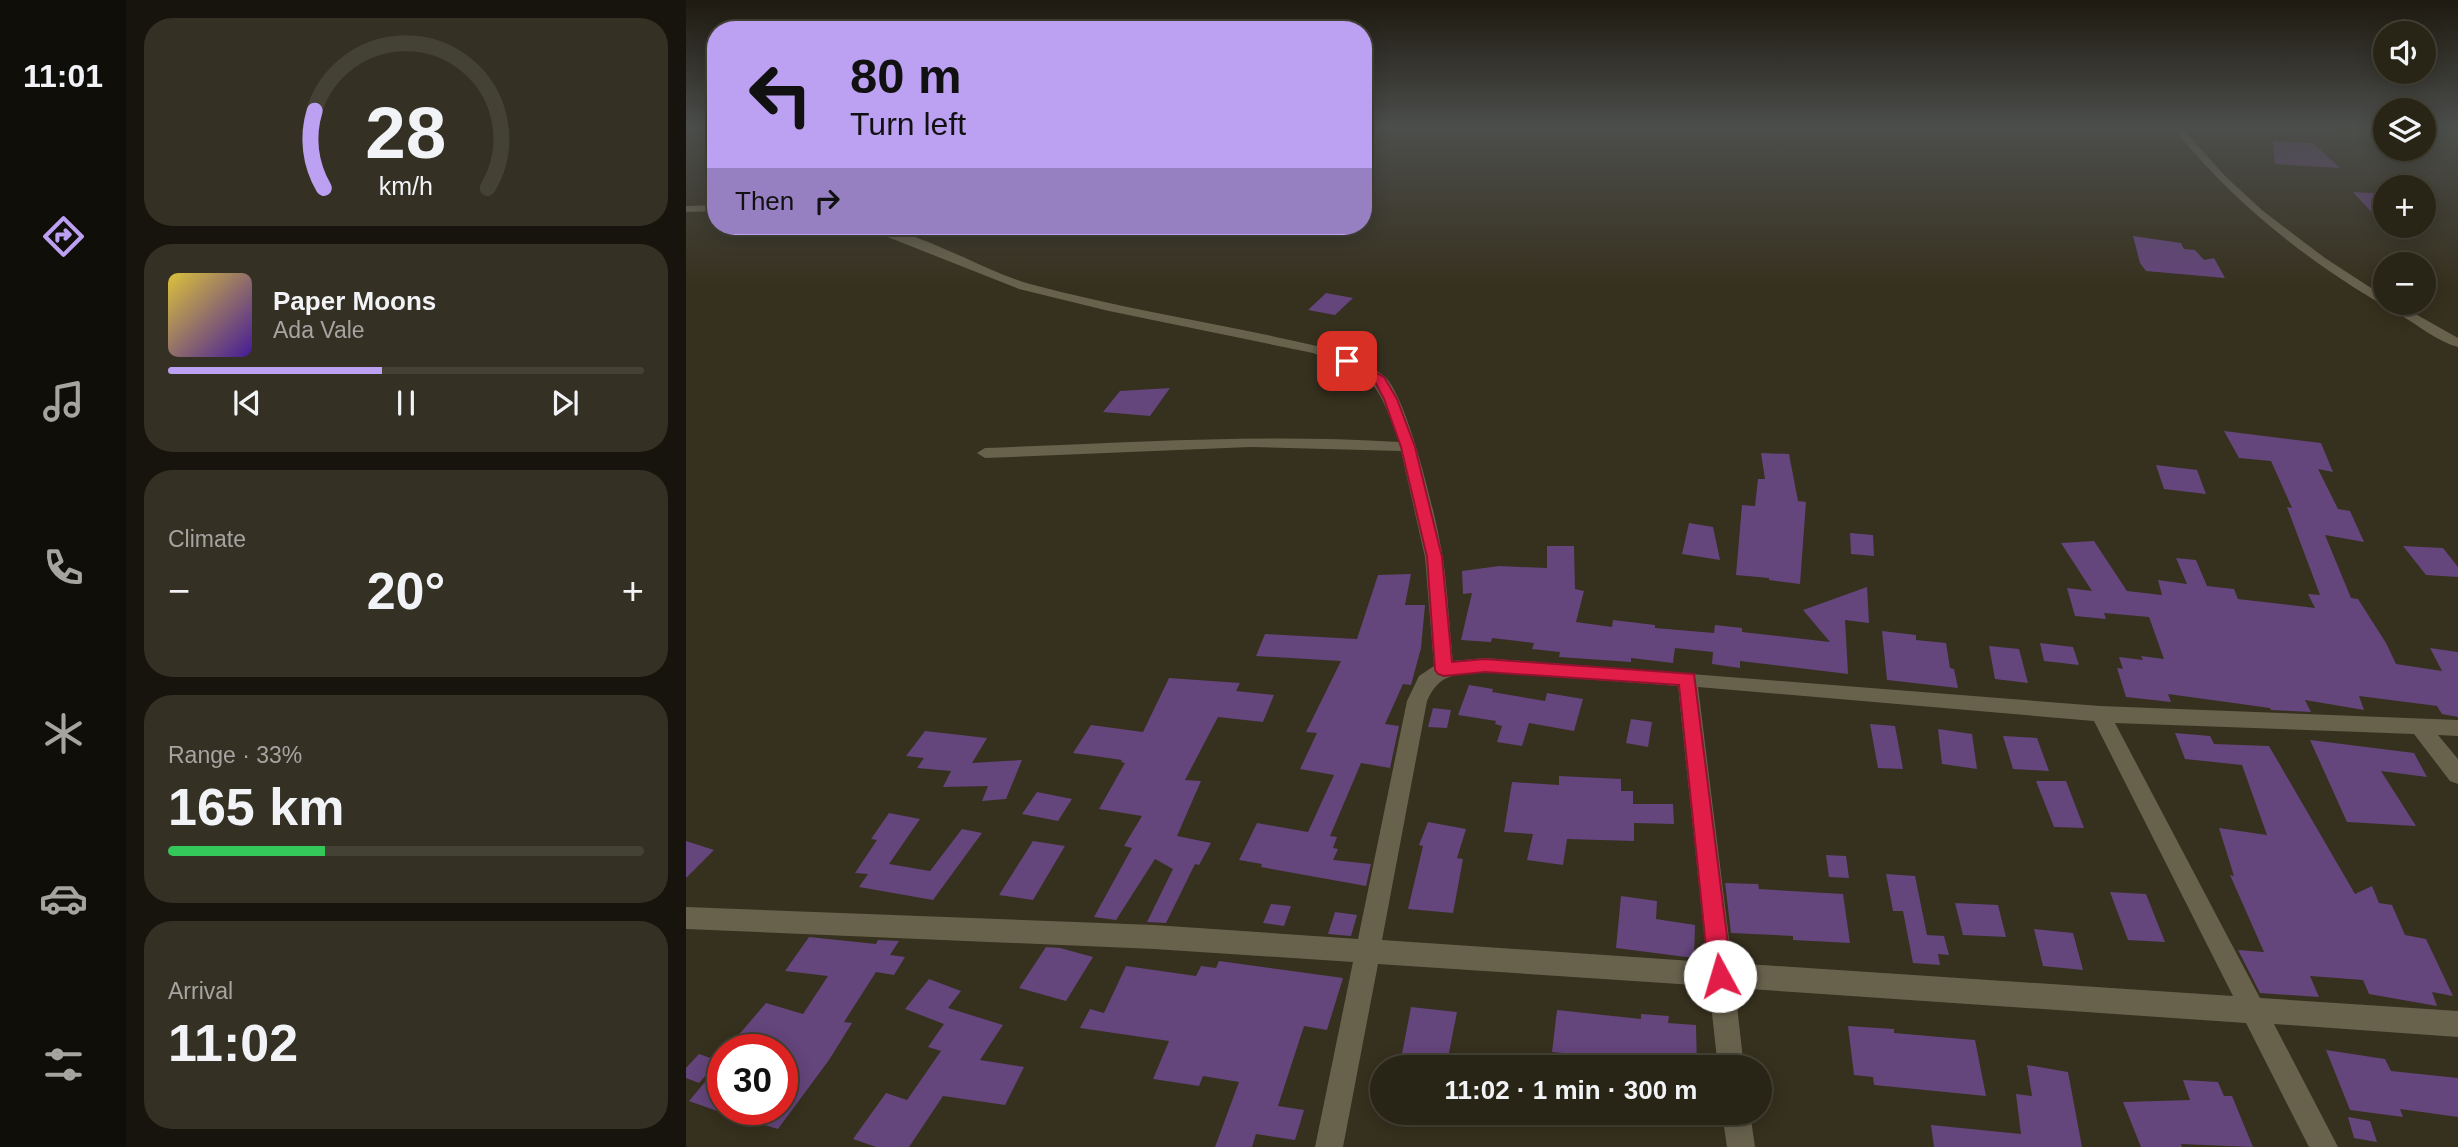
<!DOCTYPE html>
<meta charset="utf-8">
<style>
:root{--surface:#282416;--page:#343023;--text:#f1f3f6;--muted:#a5a4a1;--line:#444135;--accent:#bca0f2}
body{margin:0;font-family:Arial,sans-serif;background:var(--page);color:var(--text);height:100vh;display:flex;flex-direction:column;font-size:26px;white-space:nowrap}
*{box-sizing:border-box;margin:0}
p{font-size:23px;color:var(--muted)}
.icon{flex:none;width:38px;height:38px;fill:none;stroke:currentColor;stroke-width:2;stroke-linecap:round;stroke-linejoin:round}
.map{position:relative;flex:1;overflow:hidden}
.sheet{display:flex;flex-direction:column;gap:18px;padding:18px;background:#16140c;width:560px}
.sheet>*{flex:none}
.hud{position:absolute;left:21px;top:21px;width:665px;height:214px;border-radius:28px;box-shadow:0 4px 18px #0003,0 0 0 2px var(--line);background:#bca0f2;color:#111;overflow:hidden}
.fabs{position:absolute;left:1687px;top:21px;display:grid;gap:14px}
.fabs a{display:grid;place-items:center;width:63px;height:63px;border-radius:50%;background:var(--surface);box-shadow:0 4px 18px #0003,0 0 0 2px var(--line);font-size:35px}
.speed{position:absolute;left:21px;top:1034px;display:flex;gap:14px;font-size:35px;font-weight:700;text-align:center}
.speed>*{display:grid;place-content:center;width:91px;height:91px;border-radius:50%;background:var(--surface);box-shadow:0 4px 18px #0003,0 0 0 2px var(--line);line-height:1}
.speed .limit{border:10px solid #d22;background:#fff;color:#111}
.pin{position:absolute;display:grid;place-items:center;width:60px;height:60px;color:#fff;margin:-30px;border-radius:14px;box-shadow:0 4px 10px #0006}
.me{position:absolute;width:77px;margin:-38px;rotate:354deg;stroke-linejoin:round;filter:drop-shadow(0 0 5px #0008)}
.turn{display:flex;align-items:center;gap:24px;height:147px;padding:0 28px;font-size:32px}
.turn .icon{width:91px;height:91px;stroke-width:2.5}
.turn b{display:block;font-size:49px;line-height:60px}
.then{display:flex;align-items:center;height:66px;padding:0 28px;background:#0003;gap:14px;font-size:26px}
.big{font-size:52px;font-weight:800;line-height:1.1}
.sheet .tile{flex:1;display:flex;flex-direction:column;justify-content:center;gap:10px;min-width:0;padding:0 24px;border-radius:28px;background:var(--page)}
.sheet .dial{align-items:center;gap:0}
.dial svg{height:182px;overflow:visible;fill:none;stroke:var(--line);stroke-width:7;stroke-linecap:round;text-anchor:middle}
.dial text{fill:var(--text);stroke:none}
.song{display:flex;align-items:center;gap:21px}
.cover{width:84px;height:84px;border-radius:10px;background:linear-gradient(135deg,hsl(50 70% 55%),hsl(260 70% 35%))}
.played{height:7px;border-radius:4px;background:linear-gradient(90deg,var(--accent) 45%,var(--line) 45%)}
.keys{display:flex;justify-content:space-around;direction:ltr}
.heat{display:flex;justify-content:space-between;align-items:center;font-size:38px;direction:ltr}
.charge{height:10px;border-radius:5px;background:linear-gradient(90deg,#34c759 33%,var(--line) 0)}
.trip{position:absolute;left:684px;top:1055px;width:402px;height:70px;border-radius:35px;background:var(--surface);box-shadow:0 4px 18px #0003,0 0 0 2px var(--line);font-weight:800;line-height:70px;text-align:center}
main{display:flex;flex:1;min-height:0}
.tab-bar{display:flex;flex-direction:column;width:126px;justify-content:space-around;align-items:center;background:#100e09;color:var(--muted)}
.tab-bar .icon{width:49px;height:49px}
.tab-bar .on{color:var(--accent)}
.tab-bar b{font-size:32px;color:var(--text)}
.map>svg:first-child{display:block}
.green{fill:#37450c}
.building{fill:#64457c}
.lines{fill:none;stroke-linecap:round;stroke-linejoin:round}
.minor{fill:#68624d;fill-rule:evenodd}
.route{fill:#e11d48;stroke:#92132f;stroke-width:2}
</style>
<main>
<nav class="tab-bar">
<b>11:01</b>
<svg class="icon on" aria-label="directions" viewBox="0 0 24 24"><path d="M12 3l9 9-9 9-9-9zM9 14v-3h6M13 9l2 2-2 2"/></svg>
<svg class="icon" aria-label="music" viewBox="0 0 24 24"><path d="M9 18V5l10-2v13"/><circle cx="6" cy="18" r="3"/><circle cx="16" cy="16" r="3"/></svg>
<svg class="icon" aria-label="phone" viewBox="0 0 24 24"><path d="M5 4h4l2 5-3 2q2 4 5 5l2-3 5 2v4C11 20 4 13 5 4z"/></svg>
<svg class="icon" aria-label="climate" viewBox="0 0 24 24"><path d="M12 3v18M4 7l16 10M4 17L20 7"/></svg>
<svg class="icon" aria-label="car" viewBox="0 0 24 24"><path d="M5 17H2v-5l4-1 3-4h7l3 4 3 1v5h-3M9 17h6M6 11h13"/><circle cx="7" cy="17" r="2"/><circle cx="17" cy="17" r="2"/></svg>
<svg class="icon" aria-label="filters" viewBox="0 0 24 24"><path d="M4 7h16M4 17h16"/><circle cx="9" cy="7" r="2"/><circle cx="15" cy="17" r="2"/></svg>
</nav>
<section class="sheet">
<div class="tile dial"><svg viewBox="0 0 100 80">
<path d="M14 69A42 42 0 1 1 86 69"/>
<path d="M14 69A42 42 0 0 1 10 35" stroke="#bca0f2"/>
<text x="50" y="56" font-size="32" font-weight="700">28</text>
<text x="50" y="72" font-size="11">km/h</text>
</svg></div>
<div class="tile">
<div class="song"><i class="cover"></i><div><b>Paper Moons</b><p>Ada Vale</p></div></div>
<div class="played"></div>
<div class="keys"><svg class="icon" aria-label="previous" viewBox="0 0 24 24"><path d="M18 5L8 12l10 7zM5 5v14"/></svg><svg class="icon" aria-label="pause" viewBox="0 0 24 24"><path d="M8 5v14M16 5v14"/></svg><svg class="icon" aria-label="next" viewBox="0 0 24 24"><path d="M6 5l10 7-10 7zM19 5v14"/></svg></div>
</div>
<div class="tile"><p>Climate</p>
<div class="heat"><a>−</a><b class="big">20°</b><a>+</a></div>
</div>
<div class="tile"><p>Range · 33%</p><b class="big">165 km</b><div class="charge"></div></div>
<div class="tile"><p>Arrival</p><b class="big">11:02</b></div>
</section>
<div class="map">
<svg width="1772" height="1147" viewBox="0 0 1772 1147">
<rect width="100%" height="100%" fill="#36301e"/>
<path class="green" d="M1620 127H1699V144L1675 142Z
M1738 127H1772V148L1738 146Z"/>
<path class="building" d="M1587 141 1627 143 1654 168 1589 164Z
M1667 192 1699 194V227Z
M1447 236 1495 243 1498 249 1509 250 1518 260 1528 258 1539 278 1460 271 1454 263Z
M640 293 667 298 649 315 622 310Z
M484 388 464 416 417 412 434 391Z
M1538 431 1635 443 1647 472 1632 469 1652 509 1664 511 1678 542 1639 535 1665 598 1672 599 1700 643 1710 664 1756 671 1744 648 1772 652V717L1756 714 1751 706 1673 696 1678 710 1619 700 1625 712 1585 710 1584 708 1482 694 1485 702 1440 697 1431 668 1437 669 1433 657 1457 660 1455 656 1478 659 1463 617 1418 613 1420 619 1389 616 1381 588 1406 591 1375 543 1408 541 1441 591 1476 595 1472 580 1501 584 1490 558 1510 560 1521 586 1548 589 1552 599 1629 608 1622 594 1634 595 1601 507 1606 508 1585 461 1553 458Z
M1075 453 1103 454 1112 501 1120 502 1114 584 1083 580V578L1050 575 1056 505 1069 506 1072 479H1079Z
M1470 465 1511 470 1520 494 1478 489Z
M1003 523 1027 527 1034 560 996 554Z
M1164 533 1187 535 1188 556 1165 554Z
M861 546H888L889 589 898 591 890 622 926 627 927 620 969 625V628L1028 633 1029 625 1056 628V632L1144 642 1117 610 1181 587 1183 623 1159 620 1162 674 1054 661V668L1026 664 1027 652 989 648 987 663 945 658V662L873 657 874 652 846 649 848 643 806 638 805 642 775 640 786 593 777 594 776 571 813 566 861 568Z
M1717 546 1757 548 1772 567V577L1740 575Z
M725 574 719 605H739L735 648 725 685 717 684 699 724 713 726 704 768 675 763 644 836 651 837 647 848 652 849 647 860 685 864 680 886 575 867 576 864 553 860 571 823 622 832 648 775 614 769 631 733 620 732 655 661 570 656 579 634 671 639 692 575Z
M1196 631 1230 635V640L1260 643 1264 668 1268 669 1272 688 1201 680Z
M1354 643 1387 647 1393 665 1358 661Z
M1303 646 1333 649 1342 683 1309 679Z
M483 678 554 683 550 691 588 695 577 722 532 717 499 780 515 781 491 836 525 843 513 865 509 864 480 923 461 922 487 869 469 859 430 920 408 917 446 848 438 846 456 816 413 809 439 763 435 762 436 760 387 753 405 725 457 732Z
M783 685 807 689 806 692 859 701 861 693 897 699 888 731 843 723 836 746 811 742 816 726 809 724 810 721 772 715Z
M747 708 765 710 761 728 742 727Z
M945 719 966 722 962 747 940 743Z
M1184 724 1209 726 1217 769 1192 768Z
M1252 729 1286 734 1291 769 1256 764Z
M239 731 301 738 286 763 336 760 320 799 296 801 302 786 257 787 265 771 231 768 238 758 220 756Z
M1489 733 1524 736 1528 744 1583 746 1669 894 1686 886 1693 903 1706 905 1719 935 1740 939 1767 996 1746 992 1751 1006 1683 994 1677 980 1624 976 1633 997 1574 993 1552 950 1578 952 1544 875 1548 876 1533 828 1581 835 1556 765 1499 759Z
M1317 736 1351 738 1363 771 1327 769Z
M1624 740 1728 753 1741 777 1695 771 1730 826 1661 822Z
M873 776 935 779V791H947V804H987L988 824 948 823V841L881 839 877 865 841 860 847 834 818 832 826 782 873 785Z
M1350 781H1380L1398 828 1368 827Z
M351 792 386 799 372 821 336 814Z
M203 813 234 819 203 864 244 871 276 829 296 833 247 900 173 887 182 874 169 873 191 840 185 839Z
M742 822 780 829 771 858 777 859 767 913 722 909 737 846 733 845Z
M0 841 28 850 0 878Z
M347 841 379 846 347 900 313 895Z
M1140 855 1160 856 1163 878 1143 877Z
M1200 874 1229 876 1241 935 1258 936 1263 955 1252 954 1254 965 1227 963 1217 911H1207Z
M1039 883 1072 884 1073 889 1157 894 1164 943 1107 940V936L1045 933Z
M1424 892 1460 894 1479 942 1442 940Z
M935 896 971 901 970 919 1009 925 1008 958 930 948Z
M1269 903 1312 905 1320 937 1277 935Z
M585 904 605 906 598 926 577 923Z
M649 912 671 915 665 936 642 934Z
M1348 929 1387 933 1397 970 1357 966Z
M123 937 190 944 192 940 213 941 204 955 219 957 208 975 190 972 158 1022 166 1023 143 1060 92 1129 42 1114 43 1110H96V1050H59L44 1045 80 1003 117 1014 142 976 99 971Z
M360 947 374 948 407 957 380 1001 333 988Z
M533 961 657 978 641 1030 618 1026 592 1106 618 1110 609 1140 570 1134 566 1147H529L553 1082 517 1076 513 1086 467 1079 483 1041 394 1028 404 1009 418 1013 440 966 510 976 515 966 530 968Z
M243 979 275 991 262 1008 317 1025 294 1060 338 1067 319 1105 257 1096 223 1147H190L167 1139 200 1093 221 1100 255 1051 242 1047 258 1024 219 1009Z
M725 1007 771 1012 761 1063 715 1059Z
M871 1010 955 1019V1014L983 1016 982 1023 1010 1025 1011 1068H978V1062L908 1056 907 1068H876L877 1053 866 1052Z
M1162 1026 1208 1029V1033L1289 1040 1300 1096 1188 1085 1187 1077 1168 1075Z
M1640 1050 1699 1059 1705 1071 1772 1078V1117L1714 1109 1717 1117 1664 1110Z
M13 1054 33 1061 13 1083 0 1078V1068Z
M1341 1065 1382 1072 1396 1147H1248L1245 1125 1335 1134 1330 1094 1346 1096Z
M24 1076 37 1080V1113L3 1101Z
M1497 1080 1532 1082 1538 1096H1546L1567 1147 1495 1144 1496 1147H1455L1437 1102 1504 1100Z
M1662 1117 1684 1121 1691 1142 1668 1138Z"/>
<g class="lines">
<path class="minor" d="M1486 127H1495L1540 177 1577 211 1639 258 1699 297V303H1710L1772 338V347C1753 342 1733 326 1716 316 1628 267 1550 206 1486 127Z
M30 205V211L0 212V206Z
M174 226C225 224 293 270 344 284 440 310 538 324 635 347 656 355 680 362 698 376 722 396 752 525 757 559 762 593 763 627 767 661L799 658 1414 706 1772 720V736L1752 735 1772 759V784L1764 781 1728 734 1429 723 1574 998 1772 1011V1037L1588 1024 1652 1147H1623L1560 1023 1049 988 1058 1068H1032L1023 986 692 964 657 1147H629L667 962 468 949 0 929V907L468 925 672 939 721 701 733 676 748 666 739 557 715 451 564 447 299 458 291 453 299 448C437 443 575 433 713 442 691 380 689 376 627 353L423 311 333 289ZM799 672 992 686 1021 962 696 940 741 701C754 672 770 675 799 672ZM1012 687 1408 721 1547 996 1046 963Z
M1036 1113H1064L1069 1147H1041Z"/>
</g>
<linearGradient id="sky" x2="0" y2="1"><stop stop-color="#1e1a10"/><stop offset="0.44" stop-color="#4c4e4c"/><stop offset="1" stop-color="#4c4e4c" stop-opacity="0"/></linearGradient>
<rect width="1772" height="288" fill="url(#sky)"/>
<path class="route" d="M661 357 698 377 711 399 729 447 756 557 766 662 799 659 1008 674 1046 976 1042 984 1034 988 1026 984 1023 976 993 685 799 672 758 676 752 674 749 670 741 557 715 447 698 399 689 382 656 363 655 361Z"/>
</svg>
<div class="fabs">
<a><svg class="icon" aria-label="sound" viewBox="0 0 24 24"><path d="M4 9h4l5-4v14l-5-4H4zM17 9q2 3 0 6"/></svg></a>
<a><svg class="icon" aria-label="layers" viewBox="0 0 24 24"><path d="M12 4l9 5-9 5-9-5zM3 14l9 5 9-5"/></svg></a>
<a>+</a>
<a>−</a>
</div>
<div class="speed"><div class="limit">30</div></div>
<div class="pin" style="left:661px;top:361px;background:#d93025"><svg class="icon" aria-label="arrive" viewBox="0 0 24 24"><path d="M6 21V4h12l-3 4 3 4H6"/></svg></div>
<svg class="me" style="left:1034px;top:976px" viewBox="-20 -20 40 40"><circle r="19" fill="#fff"/><path d="M0-13L10 11 0 6-10 11z" fill="#e11d48"/></svg>
<div class="trip">11:02 · 1 min · 300 m</div>
<div class="hud">
<div class="turn"><svg class="icon" aria-label="left" viewBox="0 0 24 24"><path d="M17 20v-9H6M10 6l-5 5 5 5"/></svg><div><b>80 m</b>Turn left</div></div>
<div class="then">Then<svg class="icon" aria-label="right" viewBox="0 0 24 24"><path d="M7 20v-9h11M14 6l5 5-5 5"/></svg></div>
</div>
</div>
</main>
